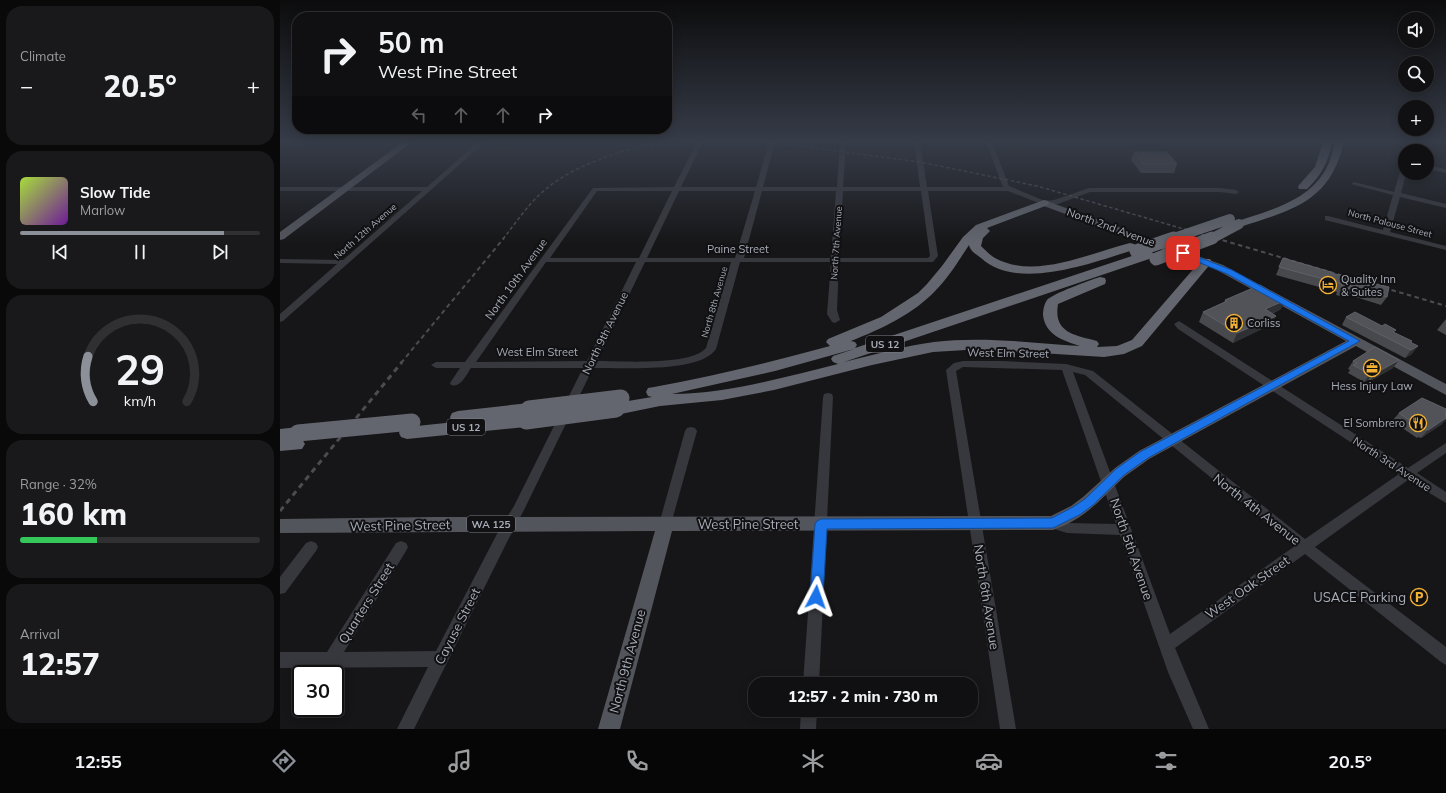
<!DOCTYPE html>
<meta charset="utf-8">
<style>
:root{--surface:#101012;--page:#19191b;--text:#f1f3f6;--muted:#9c9d9f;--line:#303032;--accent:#8c9099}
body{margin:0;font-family:Mulish,sans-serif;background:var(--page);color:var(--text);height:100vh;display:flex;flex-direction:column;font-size:15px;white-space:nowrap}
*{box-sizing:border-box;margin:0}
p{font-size:13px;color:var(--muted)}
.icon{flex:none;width:22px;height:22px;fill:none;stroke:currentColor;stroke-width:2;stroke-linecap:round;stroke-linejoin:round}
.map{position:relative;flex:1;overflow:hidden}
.panel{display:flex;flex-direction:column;gap:6px;padding:6px;background:#09090a;width:280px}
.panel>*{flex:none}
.hud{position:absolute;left:12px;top:12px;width:380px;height:122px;border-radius:16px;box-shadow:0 2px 10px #0003,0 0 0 1px var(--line);background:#101012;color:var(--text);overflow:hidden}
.tools{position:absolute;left:1118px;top:12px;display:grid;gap:8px}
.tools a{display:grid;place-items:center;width:36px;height:36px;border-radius:50%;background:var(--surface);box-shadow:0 2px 10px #0003,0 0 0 1px var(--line);font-size:20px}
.speed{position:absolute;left:12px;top:665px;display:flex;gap:8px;font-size:20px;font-weight:700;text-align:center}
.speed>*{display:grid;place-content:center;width:52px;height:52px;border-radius:50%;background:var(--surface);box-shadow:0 2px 10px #0003,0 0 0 1px var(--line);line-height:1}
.speed .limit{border:2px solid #111;border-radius:6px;background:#fff;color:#111}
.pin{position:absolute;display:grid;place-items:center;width:34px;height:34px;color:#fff;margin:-17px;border-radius:8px;box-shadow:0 2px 6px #0006}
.me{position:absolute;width:44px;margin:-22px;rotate:4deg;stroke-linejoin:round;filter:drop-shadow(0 0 3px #0008)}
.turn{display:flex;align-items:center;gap:14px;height:84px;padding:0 20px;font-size:18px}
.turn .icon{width:52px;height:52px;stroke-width:2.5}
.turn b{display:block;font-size:28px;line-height:34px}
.lanes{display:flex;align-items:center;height:38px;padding:0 20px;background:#0003;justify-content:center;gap:20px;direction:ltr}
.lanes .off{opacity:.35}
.big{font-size:30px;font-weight:800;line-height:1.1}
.panel .widget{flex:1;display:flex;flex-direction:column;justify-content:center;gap:6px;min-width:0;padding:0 14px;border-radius:16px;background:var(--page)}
.panel .dial{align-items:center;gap:0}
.dial svg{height:104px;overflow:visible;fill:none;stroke:var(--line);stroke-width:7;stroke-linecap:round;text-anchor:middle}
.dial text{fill:var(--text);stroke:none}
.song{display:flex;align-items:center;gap:12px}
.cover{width:48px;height:48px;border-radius:6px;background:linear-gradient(135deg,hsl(80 70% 55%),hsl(280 70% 35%))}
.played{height:4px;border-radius:2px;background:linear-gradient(90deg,var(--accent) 85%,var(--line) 85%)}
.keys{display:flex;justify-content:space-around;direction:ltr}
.heat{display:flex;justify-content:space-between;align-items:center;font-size:22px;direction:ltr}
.charge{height:6px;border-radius:3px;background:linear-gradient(90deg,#34c759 32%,var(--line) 0)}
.trip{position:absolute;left:468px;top:677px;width:230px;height:40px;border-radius:16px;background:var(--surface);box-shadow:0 2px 10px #0003,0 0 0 1px var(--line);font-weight:800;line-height:40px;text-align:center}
.menu{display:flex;height:64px;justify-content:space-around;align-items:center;background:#060607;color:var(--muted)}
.menu .icon{width:28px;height:28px}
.menu .active{color:var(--accent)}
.menu b{font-size:18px;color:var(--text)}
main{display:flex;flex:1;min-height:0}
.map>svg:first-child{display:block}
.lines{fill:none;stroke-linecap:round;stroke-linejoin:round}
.minor{fill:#37383d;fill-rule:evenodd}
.major{fill:#53555c;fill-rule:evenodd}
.highway{fill:#63666e;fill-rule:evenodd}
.rail-far2{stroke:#4a4c52;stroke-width:1.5;stroke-dasharray:3.5 2.5;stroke-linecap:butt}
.rail-far1{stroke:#4a4c52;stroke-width:2;stroke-dasharray:4.5 3.5;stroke-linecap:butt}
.rail{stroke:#4a4c52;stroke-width:3;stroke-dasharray:5.5 4.5;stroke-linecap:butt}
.highway-bridge-far2{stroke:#63666e;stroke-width:10}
.highway-bridge-far1{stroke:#63666e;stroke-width:13}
.highway-bridge{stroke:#63666e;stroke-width:17}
.wall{fill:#47494d}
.shaded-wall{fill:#2f3033}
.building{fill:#525359;stroke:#5f6168}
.route{fill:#1a73e8;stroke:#114b97}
.labels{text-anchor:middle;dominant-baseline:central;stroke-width:4;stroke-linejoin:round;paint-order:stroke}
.far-street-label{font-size:9px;fill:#a8adb8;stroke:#111113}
.shield{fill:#111113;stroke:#7b7e86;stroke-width:1}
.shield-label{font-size:10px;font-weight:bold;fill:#a8adb8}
.street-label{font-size:11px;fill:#a8adb8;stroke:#111113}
.poi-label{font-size:11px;fill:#a8adb8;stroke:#111113;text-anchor:start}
.near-street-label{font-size:13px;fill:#a8adb8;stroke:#111113}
.near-poi-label{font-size:13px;fill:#a8adb8;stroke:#111113;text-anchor:end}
</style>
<main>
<section class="panel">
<div class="widget"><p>Climate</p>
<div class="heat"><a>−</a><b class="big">20.5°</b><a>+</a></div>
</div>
<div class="widget">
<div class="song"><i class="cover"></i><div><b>Slow Tide</b><p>Marlow</p></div></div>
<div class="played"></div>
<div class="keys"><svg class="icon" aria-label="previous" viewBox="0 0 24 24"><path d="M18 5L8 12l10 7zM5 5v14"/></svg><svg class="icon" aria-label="pause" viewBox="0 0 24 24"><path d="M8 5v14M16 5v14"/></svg><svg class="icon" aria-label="next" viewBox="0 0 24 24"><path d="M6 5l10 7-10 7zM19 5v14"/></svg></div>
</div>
<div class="widget dial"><svg viewBox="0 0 100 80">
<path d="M14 69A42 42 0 1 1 86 69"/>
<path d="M14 69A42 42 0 0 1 10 34" stroke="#8c9099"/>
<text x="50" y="56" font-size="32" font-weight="700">29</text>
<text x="50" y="72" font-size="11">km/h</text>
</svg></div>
<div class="widget"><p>Range · 32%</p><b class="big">160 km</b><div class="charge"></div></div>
<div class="widget"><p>Arrival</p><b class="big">12:57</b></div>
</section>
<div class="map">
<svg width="1166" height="729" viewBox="0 0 1166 729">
<rect width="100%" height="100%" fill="#161618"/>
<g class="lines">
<path class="minor" d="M198 142H205L3 321 0 322V314L57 264 0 263V259L63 260 142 191H0V187H147Z
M417 142H423L401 187H476L489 142H495L483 187H557L560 142H566L563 187H640L634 142H640L647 187H723L706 142H712L729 186 765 201 774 200 809 188H940L956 190 959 192 956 194 940 192H810L778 204 764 205 728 191H648L658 256 653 262H559L557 310 560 320 555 323 552 322 547 314 551 262H460L436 349C419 374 342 367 313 368L244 510 228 540 134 729H117L148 667 0 668V652H47L116 543 121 541 126 543 128 547 126 551 64 652 156 651 218 532 234 506 303 368H191C186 375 181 388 171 385L170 383 180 368H156L151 365 156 362H185L313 188 394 187ZM317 191H392L359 258H270ZM399 191H475L455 258H367ZM482 191H556L551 258H464ZM563 191H641L650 256 648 258H559ZM266 262H356L307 361 196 362ZM365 262H451L426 348C411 366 341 361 317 361Z
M1129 142H1135L1132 151H1126Z
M1125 163 1126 173 1121 193 1166 204V208L1120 197 1110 232 1166 246V250L1045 220V216H1048L1103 230 1113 195 1071 184 1074 182 1114 192 1122 165Z
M1147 165 1166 169V173L1147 169Z
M899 321 1128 468 1166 443V453L1137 473 1166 492V503L1128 480 1035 547 1166 647V665L1161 662 1025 554 895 648 929 729H913L888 672 840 535 787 533 768 527 767 523 768 519 773 518 787 523 836 524 782 370 683 367 676 371 736 729H720L666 370 674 363 683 361H722L786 364 813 371 1025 539 1119 474 898 329 894 324ZM793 372 805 375 1015 546 890 634Z
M548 393 552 394 553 397 539 684H523L543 397 544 394Z
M411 427 415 428 417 431 391 524 390 528 385 529 380 528 379 524 405 431 407 428Z
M31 541 36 543 38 547 36 551 5 593 0 594V577L26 543Z
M521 710H537L536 729H520Z"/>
<path class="major" d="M123 142H132L4 239 0 240V232Z
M764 200 943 265 1166 384V395L1076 346 869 459C861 465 852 471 844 477 821 499 805 519 773 530L392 531 340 729H318L375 531 0 533V519L154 517 771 516 791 506 803 497 835 468 859 451 1066 341 935 269 761 205 759 203Z"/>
<path class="highway" d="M1043 142H1052C1049 161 1041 176 1027 189H1019L1018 187 1019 185 1035 167Z
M1055 142H1064C1050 201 1015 209 963 226H955L953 224 955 222C985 212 1025 202 1043 174 1050 164 1052 153 1055 142Z
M764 200 768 201 769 203 768 205 707 228 710 231 703 238 701 246C705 250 710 255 715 258 755 280 810 253 850 243L854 244 856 247 854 250C813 262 738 292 701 258 696 254 690 251 689 245 679 260 669 277 656 290 634 314 601 329 571 341L575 342 577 345 575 348 864 252H872L874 255 872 258 564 362C593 355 624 346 654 342 702 336 752 343 800 346 784 341 765 335 763 315 763 311 764 304 767 300 772 294 810 280 820 277L825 278 826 281 825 284 778 304C773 333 795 335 817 341L819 344 817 347 837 346 852 340 922 259H930L932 262 862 346 844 354 824 357 729 351 686 350 653 352 592 365 494 390 442 400 380 406 336 415 330 413 328 409 330 405 336 403 372 397 368 396 366 392 368 388 374 387C433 376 492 362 550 346L546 342 548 339 601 317 638 293 647 284 662 266 683 237 696 225ZM574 349 553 356 551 359 553 362 558 364C504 377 448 394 392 394L495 371Z
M249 403 255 405 257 409 255 413 246 415 252 417 254 421 252 425 246 427 127 439 121 437 119 433 121 429 127 427 175 422 172 421 170 417 172 413 178 411Z
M18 427 24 429 26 433 24 437 20 439H22L25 444 22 449 0 451V429Z"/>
<path class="rail-far2" d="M488 142 640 162 757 186 938 239
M370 146 384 142
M223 239C234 225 245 209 258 196 289 166 335 153 375 142"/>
<path class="rail-far1" d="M935 238 1166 306
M121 363 224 238"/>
<path class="rail" d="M0 511 122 362"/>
<path class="highway-bridge-far2" d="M891 239 950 219
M931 239 959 224"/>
<path class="highway-bridge-far1" d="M856 251 894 238
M876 259 932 238"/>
<path class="highway-bridge" d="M249 409 341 398
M246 421 336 409
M18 433 132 422"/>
</g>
<path class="wall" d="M854 152 897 164 894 173H861L851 160Z
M1003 258 1051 273 1107 297 1101 305 1066 294 1064 297 1056 295 1057 292 996 275Z
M945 300 1001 309 992 314 996 316 990 325 953 343 919 322 923 312 944 303Z
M1066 317 1131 343 1132 354 1125 358 1062 325Z
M1166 319V335L1157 330Z
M1073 361 1113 368 1090 381 1088 380 1084 382 1068 373 1070 370 1068 369Z
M1119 413 1162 424 1141 438 1138 437 1137 438 1112 421Z"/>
<path class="shaded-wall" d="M1006 300 1001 309 980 319 985 309Z
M996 316 990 325 953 343 957 333Z
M1138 346 1132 354 1125 358 1131 350Z
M1119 360 1113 368 1090 381 1096 373Z
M1094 372 1088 380 1084 382 1090 374Z
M1166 418V420L1162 424 1141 438 1148 430Z"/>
<path class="building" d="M854 152H887L897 164H863Z
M1003 258 1051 272V273L1109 287 1107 297 1070 286 1069 289 1061 287 1062 284 999 267Z
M980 285 1006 300 985 309 996 316 957 333 923 312 947 301 945 300Z
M1075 312 1102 326 1105 324 1116 330 1113 332 1132 341 1130 342 1138 346 1131 350 1066 317Z
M1095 347 1119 360 1096 373 1094 372 1090 374 1073 365 1077 363 1073 361Z
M1142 398 1166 409V413L1165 414H1166V418L1148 430 1145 429 1144 430 1119 413Z"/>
<linearGradient id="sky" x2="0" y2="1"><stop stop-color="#0c0c0d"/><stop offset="0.58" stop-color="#363c48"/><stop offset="1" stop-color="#363c48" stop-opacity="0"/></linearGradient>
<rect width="1166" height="244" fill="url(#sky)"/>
<path class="route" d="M903 251 952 270 1080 341 868 458 844 475 813 505 801 514 773 528 547 529 543 597 541 601 536 603 532 601 530 597 535 524 537 521 541 519 772 518 793 507 805 499 836 469 860 452 1069 341 947 274 901 255V252Z"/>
<defs>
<g id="hotel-ring" transform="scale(0.9)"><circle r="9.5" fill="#111113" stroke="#f2b134" stroke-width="1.5"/><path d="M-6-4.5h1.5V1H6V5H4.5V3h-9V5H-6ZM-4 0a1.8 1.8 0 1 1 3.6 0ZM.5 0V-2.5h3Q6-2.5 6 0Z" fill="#f2b134"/></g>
<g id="building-ring" transform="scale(0.9)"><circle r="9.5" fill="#111113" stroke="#f2b134" stroke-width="1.5"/><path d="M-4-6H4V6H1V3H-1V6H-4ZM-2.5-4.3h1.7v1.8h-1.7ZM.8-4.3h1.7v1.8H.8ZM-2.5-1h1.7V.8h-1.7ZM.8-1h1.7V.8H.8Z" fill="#f2b134"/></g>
<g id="office-ring" transform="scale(0.9)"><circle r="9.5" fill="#111113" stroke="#f2b134" stroke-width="1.5"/><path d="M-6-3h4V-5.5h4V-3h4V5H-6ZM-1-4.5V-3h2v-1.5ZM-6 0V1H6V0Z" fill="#f2b134"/></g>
<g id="restaurant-ring" transform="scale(0.9)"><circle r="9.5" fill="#111113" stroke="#f2b134" stroke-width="1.5"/><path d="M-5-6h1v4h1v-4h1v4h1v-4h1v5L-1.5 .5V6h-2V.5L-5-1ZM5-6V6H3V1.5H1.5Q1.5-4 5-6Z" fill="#f2b134"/></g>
<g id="parking-ring" transform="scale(0.9)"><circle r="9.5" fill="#111113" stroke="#f2b134" stroke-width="1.5"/><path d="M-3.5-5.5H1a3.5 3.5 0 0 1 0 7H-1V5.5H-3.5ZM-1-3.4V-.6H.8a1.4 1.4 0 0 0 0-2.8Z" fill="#f2b134"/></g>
</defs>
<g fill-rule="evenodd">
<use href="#hotel-ring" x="1048" y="285"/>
<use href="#building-ring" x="954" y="323"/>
<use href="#office-ring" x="1092" y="368"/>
<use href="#restaurant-ring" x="1138" y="423"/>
<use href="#parking-ring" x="1139" y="597"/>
</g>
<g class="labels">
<g class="far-street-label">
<text transform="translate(1110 223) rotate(15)">North Palouse Street</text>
<text transform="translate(85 231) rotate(-41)">North 12th Avenue</text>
<text transform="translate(556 243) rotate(-86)">North 7th Avenue</text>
<text transform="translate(434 302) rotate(-74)">North 8th Avenue</text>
</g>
<g class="shield">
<rect x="586" y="336" width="38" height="16" rx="3"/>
<rect x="167" y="419" width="38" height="16" rx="3"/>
<rect x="187" y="516" width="48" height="16" rx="3"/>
</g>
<g class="shield-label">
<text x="605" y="344">US 12</text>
<text x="186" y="427">US 12</text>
<text x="211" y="524">WA 125</text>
</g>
<g class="street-label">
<text transform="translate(831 227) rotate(20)">North 2nd Avenue</text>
<text x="458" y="249">Paine Street</text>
<text transform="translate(236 279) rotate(-54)">North 10th Avenue</text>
<text transform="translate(325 333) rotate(-64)">North 9th Avenue</text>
<text x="257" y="352">West Elm Street</text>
<text transform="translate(728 353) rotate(1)">West Elm Street</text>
<text transform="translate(1112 464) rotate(33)">North 3rd Avenue</text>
</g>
<g class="poi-label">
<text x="1061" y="279">Quality Inn<tspan x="1061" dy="13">&amp; Suites</tspan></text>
<text x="967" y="323">Corliss</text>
<text x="1092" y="386" text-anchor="middle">Hess Injury Law</text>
<text x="1125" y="423" text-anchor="end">El Sombrero</text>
</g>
<g class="near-street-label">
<text transform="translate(977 509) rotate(38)">North 4th Avenue</text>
<text x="468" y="524">West Pine Street</text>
<text transform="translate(120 525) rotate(-1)">West Pine Street</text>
<text transform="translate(852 549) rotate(71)">North 5th Avenue</text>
<text transform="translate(967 587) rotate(-35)">West Oak Street</text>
<text transform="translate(707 597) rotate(81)">North 6th Avenue</text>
<text transform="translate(86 603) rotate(-58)">Quarters Street</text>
<text transform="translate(177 626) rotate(-63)">Cayuse Street</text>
<text transform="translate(347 661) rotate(-75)">North 9th Avenue</text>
</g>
<g class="near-poi-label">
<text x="1126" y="597">USACE Parking</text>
</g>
</g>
</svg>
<div class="tools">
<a><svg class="icon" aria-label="sound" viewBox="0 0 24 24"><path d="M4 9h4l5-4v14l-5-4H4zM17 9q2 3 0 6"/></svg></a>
<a><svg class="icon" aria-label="search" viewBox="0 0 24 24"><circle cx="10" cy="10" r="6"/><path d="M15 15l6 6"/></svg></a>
<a>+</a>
<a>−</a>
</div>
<div class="speed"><div class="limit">30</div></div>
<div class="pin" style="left:903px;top:253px;background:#d93025"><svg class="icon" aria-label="arrive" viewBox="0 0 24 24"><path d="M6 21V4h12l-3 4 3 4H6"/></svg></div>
<svg class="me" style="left:536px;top:597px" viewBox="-20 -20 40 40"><path d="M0-17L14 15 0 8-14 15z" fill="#1a73e8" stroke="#fff" stroke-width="4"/></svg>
<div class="trip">12:57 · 2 min · 730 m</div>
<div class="hud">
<div class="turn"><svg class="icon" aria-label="right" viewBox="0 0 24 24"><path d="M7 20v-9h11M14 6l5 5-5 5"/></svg><div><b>50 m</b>West Pine Street</div></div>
<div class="lanes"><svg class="icon off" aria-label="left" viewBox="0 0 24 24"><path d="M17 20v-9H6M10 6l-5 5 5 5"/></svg><svg class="icon off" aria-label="ahead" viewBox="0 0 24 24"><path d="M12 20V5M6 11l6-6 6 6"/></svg><svg class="icon off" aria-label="ahead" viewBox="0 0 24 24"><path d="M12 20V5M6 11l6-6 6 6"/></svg><svg class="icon" aria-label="right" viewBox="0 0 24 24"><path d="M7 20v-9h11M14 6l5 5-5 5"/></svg></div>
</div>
</div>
</main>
<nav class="menu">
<b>12:55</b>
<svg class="icon active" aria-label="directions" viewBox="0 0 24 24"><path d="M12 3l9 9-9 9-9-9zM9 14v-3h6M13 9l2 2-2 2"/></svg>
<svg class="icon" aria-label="music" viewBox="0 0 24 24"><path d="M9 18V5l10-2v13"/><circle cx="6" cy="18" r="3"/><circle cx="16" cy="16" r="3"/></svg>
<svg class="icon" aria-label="phone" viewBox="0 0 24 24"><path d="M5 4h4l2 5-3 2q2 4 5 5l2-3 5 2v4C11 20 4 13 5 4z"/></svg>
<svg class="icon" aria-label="climate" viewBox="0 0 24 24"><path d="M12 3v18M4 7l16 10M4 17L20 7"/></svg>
<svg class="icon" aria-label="car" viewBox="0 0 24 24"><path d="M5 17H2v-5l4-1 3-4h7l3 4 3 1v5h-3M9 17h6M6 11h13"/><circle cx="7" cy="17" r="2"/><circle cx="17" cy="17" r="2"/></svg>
<svg class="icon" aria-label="filters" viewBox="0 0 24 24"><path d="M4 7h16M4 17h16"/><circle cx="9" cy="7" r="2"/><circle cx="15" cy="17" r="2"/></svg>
<b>20.5°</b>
</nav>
